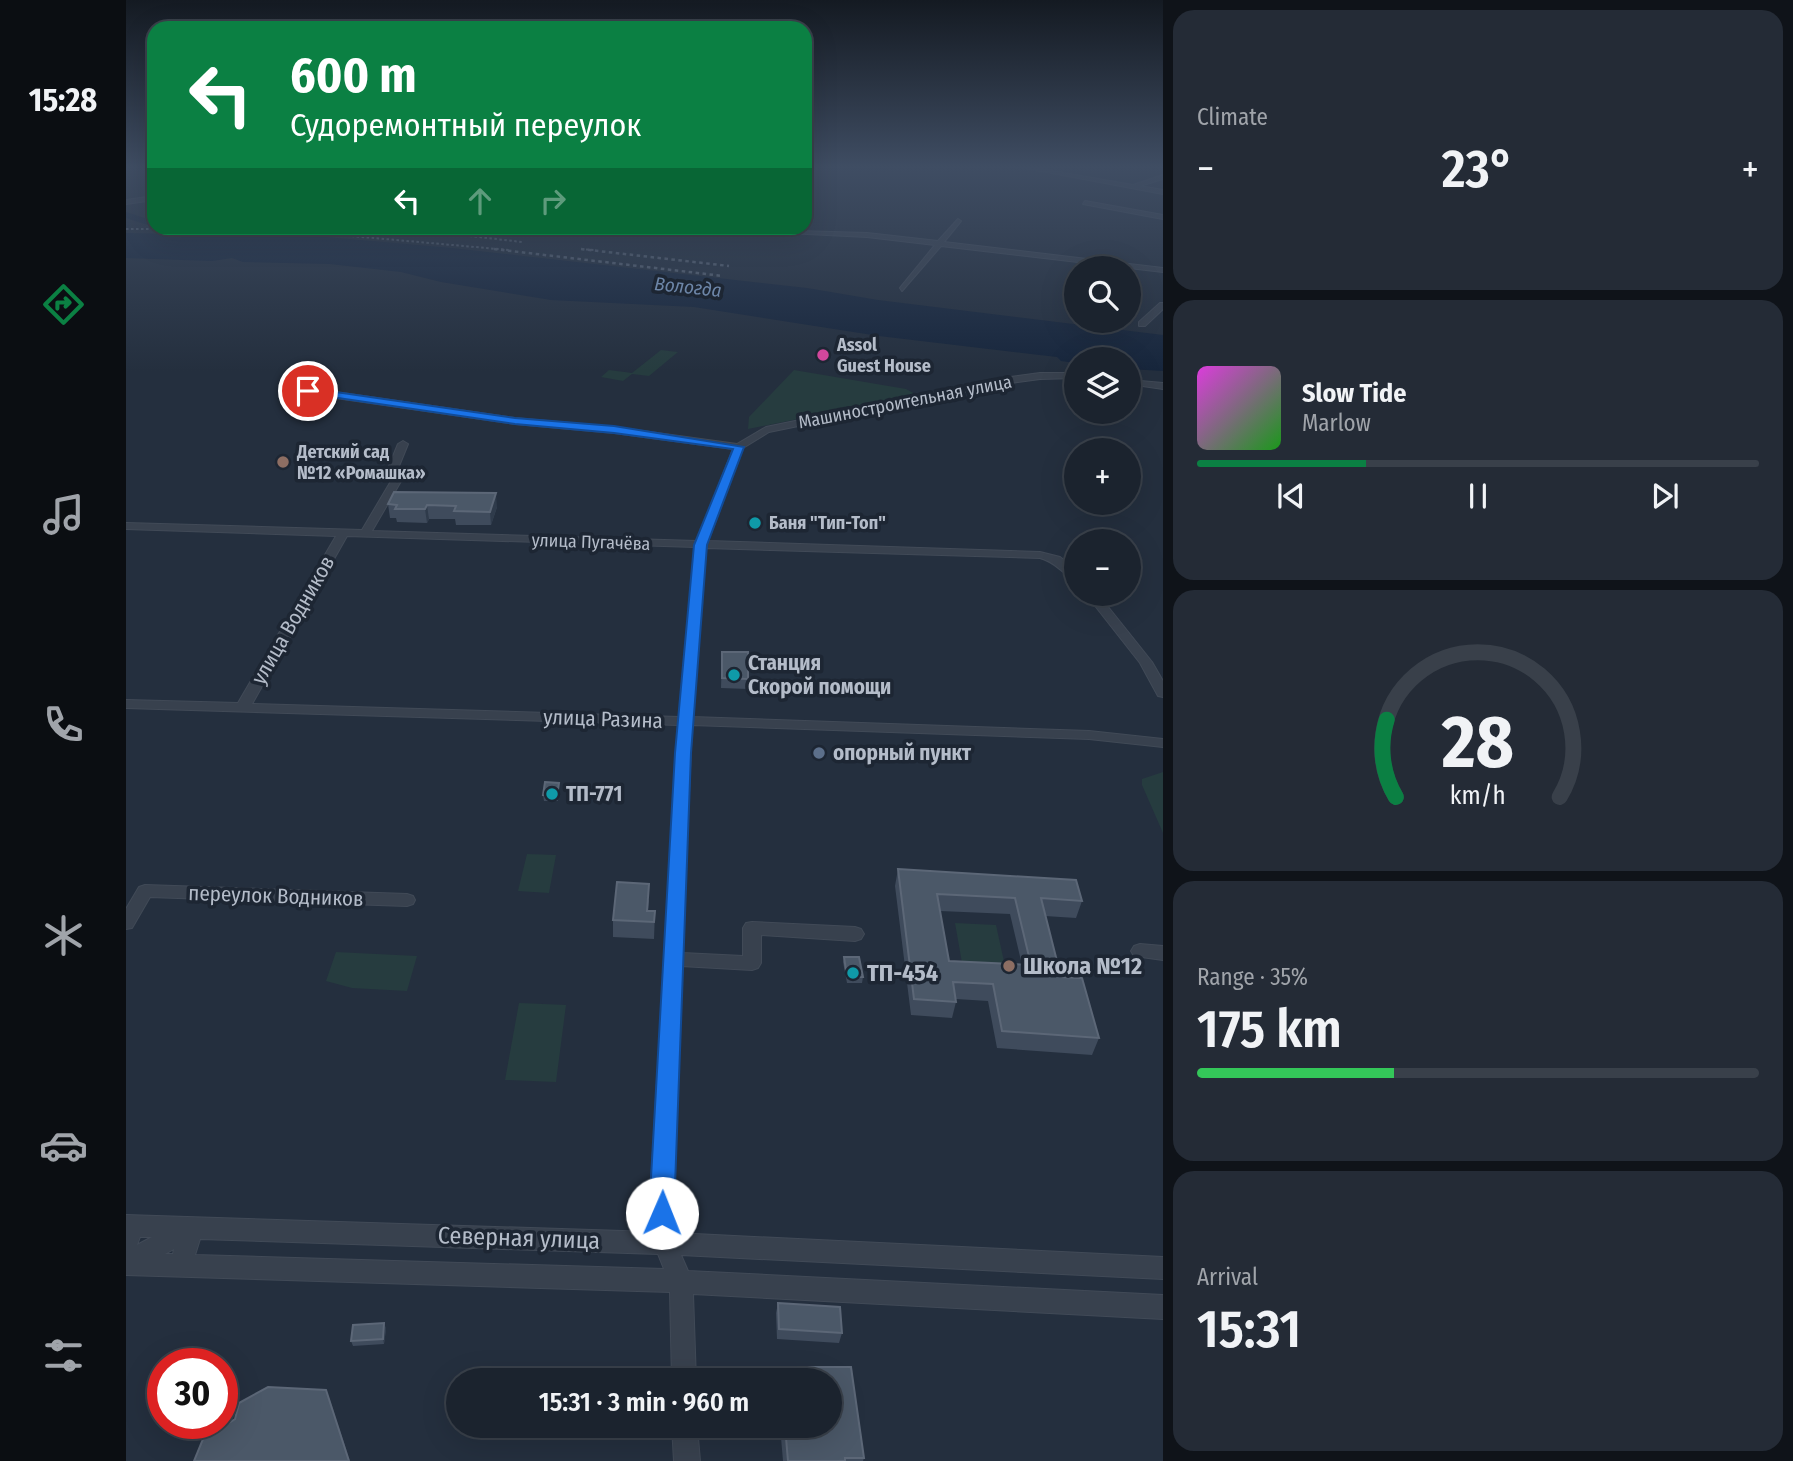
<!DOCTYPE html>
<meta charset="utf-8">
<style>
:root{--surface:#1b232e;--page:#242b36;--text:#f1f3f6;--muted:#a0a4aa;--line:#39404a;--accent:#0b8043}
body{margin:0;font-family:"Fira Sans Condensed",sans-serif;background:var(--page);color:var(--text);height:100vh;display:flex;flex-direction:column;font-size:26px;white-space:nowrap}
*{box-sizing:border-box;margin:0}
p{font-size:23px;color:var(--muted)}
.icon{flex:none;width:38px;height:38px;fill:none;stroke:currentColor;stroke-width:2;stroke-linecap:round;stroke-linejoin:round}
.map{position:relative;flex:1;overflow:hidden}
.side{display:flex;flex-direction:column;gap:10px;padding:10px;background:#0f1319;width:630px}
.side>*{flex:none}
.banner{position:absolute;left:21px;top:21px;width:665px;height:214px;border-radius:21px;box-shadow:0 7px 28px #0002,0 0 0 2px var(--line);background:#0b8043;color:#fff;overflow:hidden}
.controls{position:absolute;left:938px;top:256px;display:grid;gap:14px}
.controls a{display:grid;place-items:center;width:77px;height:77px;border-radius:50%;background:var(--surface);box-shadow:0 7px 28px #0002,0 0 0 2px var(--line);font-size:35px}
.speed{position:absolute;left:21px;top:1348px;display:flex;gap:14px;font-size:35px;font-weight:700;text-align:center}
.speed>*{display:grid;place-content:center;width:91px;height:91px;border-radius:50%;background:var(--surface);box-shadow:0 7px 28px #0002,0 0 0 2px var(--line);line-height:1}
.speed .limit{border:10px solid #d22;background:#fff;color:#111}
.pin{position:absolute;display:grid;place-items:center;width:60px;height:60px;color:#fff;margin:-30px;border:4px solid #fff;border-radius:50%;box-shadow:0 2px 7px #0007}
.me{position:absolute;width:77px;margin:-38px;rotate:1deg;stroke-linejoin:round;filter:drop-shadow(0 0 5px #0008)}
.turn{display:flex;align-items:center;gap:24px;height:147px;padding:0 28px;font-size:32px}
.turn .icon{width:91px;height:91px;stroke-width:2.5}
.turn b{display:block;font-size:49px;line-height:60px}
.lanes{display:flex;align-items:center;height:66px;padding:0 28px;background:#0003;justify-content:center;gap:35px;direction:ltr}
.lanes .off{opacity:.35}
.big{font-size:52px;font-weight:600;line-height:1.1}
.side .card{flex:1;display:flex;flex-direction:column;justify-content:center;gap:10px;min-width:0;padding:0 24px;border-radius:21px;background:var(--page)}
.side .dial{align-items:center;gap:0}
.dial svg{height:182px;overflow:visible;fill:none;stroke:var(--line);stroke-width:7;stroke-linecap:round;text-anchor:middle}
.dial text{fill:var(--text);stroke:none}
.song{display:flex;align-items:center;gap:21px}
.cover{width:84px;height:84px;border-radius:10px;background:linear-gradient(135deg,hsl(300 70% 55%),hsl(120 70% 35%))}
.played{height:7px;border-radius:4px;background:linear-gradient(90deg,var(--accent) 30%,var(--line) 30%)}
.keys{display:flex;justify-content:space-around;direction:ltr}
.heat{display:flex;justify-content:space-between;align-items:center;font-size:38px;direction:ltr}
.charge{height:10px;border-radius:5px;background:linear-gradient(90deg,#34c759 35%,var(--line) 0)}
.trip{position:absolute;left:320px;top:1368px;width:396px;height:70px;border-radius:35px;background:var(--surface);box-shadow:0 7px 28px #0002,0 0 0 2px var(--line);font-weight:600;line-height:70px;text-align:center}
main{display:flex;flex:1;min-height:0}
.tab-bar{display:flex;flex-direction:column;width:126px;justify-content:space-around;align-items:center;background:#0b0e12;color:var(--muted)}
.tab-bar .icon{width:49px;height:49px}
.tab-bar .active{color:var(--accent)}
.tab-bar b{font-size:32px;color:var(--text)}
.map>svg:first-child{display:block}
.green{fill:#263c3f}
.water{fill:#17263c}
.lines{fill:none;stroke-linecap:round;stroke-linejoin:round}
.river{fill:#17263c;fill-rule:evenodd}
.minor-casing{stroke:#414a57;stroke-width:2}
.minor{fill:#38414e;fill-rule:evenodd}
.rail-far1{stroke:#5a6575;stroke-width:2;stroke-dasharray:2.5 2.5;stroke-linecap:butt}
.rail{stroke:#5a6575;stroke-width:2.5;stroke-dasharray:3.5 3.5;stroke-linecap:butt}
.wall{fill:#3f4b5c;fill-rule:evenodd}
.shaded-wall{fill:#2f3b4b}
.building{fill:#4b5868;stroke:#5c6777;stroke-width:2;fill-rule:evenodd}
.route{fill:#1a73e8;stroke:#114b97;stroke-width:2}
.hotel-dot{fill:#d1479c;stroke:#1d2633;stroke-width:2.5}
.education-dot{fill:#8d6e63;stroke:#1d2633;stroke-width:2.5}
.culture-dot{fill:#0f9aa8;stroke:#1d2633;stroke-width:2.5}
.service-dot{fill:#5c6f8a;stroke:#1d2633;stroke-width:2.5}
.labels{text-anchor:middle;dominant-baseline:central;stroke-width:7;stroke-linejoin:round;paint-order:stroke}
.far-poi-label{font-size:18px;font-weight:bold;fill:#b4bcc9;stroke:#1d2633;text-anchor:start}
.far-street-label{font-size:18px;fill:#b4bcc9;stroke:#1d2633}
.far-water-label{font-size:19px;font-style:italic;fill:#6d86a8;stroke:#1d2633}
.street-label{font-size:21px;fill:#b4bcc9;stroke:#1d2633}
.poi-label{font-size:21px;font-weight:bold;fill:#b4bcc9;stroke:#1d2633;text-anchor:start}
.near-poi-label{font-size:24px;font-weight:bold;fill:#b4bcc9;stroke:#1d2633;text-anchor:start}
.near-street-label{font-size:24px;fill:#b4bcc9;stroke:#1d2633}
</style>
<main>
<nav class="tab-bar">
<b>15:28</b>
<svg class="icon active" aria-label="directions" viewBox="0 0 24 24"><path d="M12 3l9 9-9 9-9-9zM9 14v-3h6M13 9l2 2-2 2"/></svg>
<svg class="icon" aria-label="music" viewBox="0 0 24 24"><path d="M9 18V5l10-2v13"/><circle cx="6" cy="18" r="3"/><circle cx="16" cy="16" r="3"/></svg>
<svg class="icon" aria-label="phone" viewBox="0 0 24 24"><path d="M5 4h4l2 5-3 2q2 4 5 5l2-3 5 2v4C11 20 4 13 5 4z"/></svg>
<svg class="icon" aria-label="climate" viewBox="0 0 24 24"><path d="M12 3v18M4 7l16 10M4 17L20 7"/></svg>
<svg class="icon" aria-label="car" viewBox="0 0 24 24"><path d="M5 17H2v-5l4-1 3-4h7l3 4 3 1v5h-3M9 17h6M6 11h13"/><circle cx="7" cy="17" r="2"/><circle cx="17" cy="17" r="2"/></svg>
<svg class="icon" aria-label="filters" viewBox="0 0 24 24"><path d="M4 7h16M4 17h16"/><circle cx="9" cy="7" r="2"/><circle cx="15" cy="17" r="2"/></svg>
</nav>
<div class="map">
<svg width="1037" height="1461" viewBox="0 0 1037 1461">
<rect width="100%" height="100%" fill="#242f3e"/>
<path class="green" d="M535 350 552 352 523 376 506 374 497 381 475 377 483 370 506 373Z
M668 370 780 389 791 395 622 429 623 417Z
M1037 772V833L1016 785V779Z
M401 854 430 855 423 893 392 891Z
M829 923 870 925 879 966 836 963Z
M210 952 291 956 281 991 226 988 200 981Z
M393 1003 440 1005 430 1082 379 1080Z"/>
<path class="water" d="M0 233 200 237 326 248 681 288 752 300 1037 335V371L1003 369V359H950V363L935 361 931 357 753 336 568 307 425 300 315 282 275 272 204 264 117 262 106 258 86 261 0 258Z"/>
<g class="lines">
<path class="river" d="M679 167H684L679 170Z
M696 167H764L760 170H700Z
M0 212 28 221V227L0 218Z"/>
<g class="minor-casing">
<path id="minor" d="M894 167H903L1007 185 1037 175V179L1014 186 1037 190V194Z
M28 196V200L0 204V200Z
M959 201 1037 215V219L957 204Z
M832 219 835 221 818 242 1037 268V272L815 246 776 291 774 288 809 245 741 237 563 228 741 233 812 241Z
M1034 303H1037V309L1019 326H1013V322Z
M914 373H950V378L914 379 877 384 643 432 617 448 582 541 914 552 934 557 950 570V579C935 574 932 563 914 558L580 548 566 717 963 731 1037 739V747L963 739 566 725 556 953 617 956V928L620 923 626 922 729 927 735 929 738 934 735 939 729 941 635 935V963L632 968 626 970 555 966 546 1202 549 1233 1037 1257V1279L555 1255 562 1271 1037 1295V1319L567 1294 570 1381H546L544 1292 0 1275V1215L527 1232 524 1202 552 725 0 708V700L112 703 210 536 0 529V523L236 530 268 476 263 466 272 444 277 441 282 444 273 466 278 476 246 531 571 541 607 449 488 433 389 424 182 394 178 391 182 388 389 418 488 427 611 444 640 427 877 378ZM221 536 569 547 553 717 126 704ZM14 1237H26L11 1245ZM74 1239 532 1254 538 1269 69 1255ZM48 1249 47 1254H39Z
M1003 380 1037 383V389L1003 384Z
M959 593H971L1026 662 1037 681V697L1032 696 1014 663Z
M19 885 281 894 287 896 289 900 287 904 281 906 24 897 6 928 0 929V909L13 887Z
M1014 944 1037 946V960L1008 956 1005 951 1008 946Z
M546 1426H571L574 1461H548Z"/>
</g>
<use href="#minor" class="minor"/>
<path class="rail-far1" d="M274 228 396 242
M0 229H155
M146 229 383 250
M455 249 468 250"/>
<path class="rail" d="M368 249 597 276
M455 249 603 266"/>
</g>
<path class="wall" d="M262 504 371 507 365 525H330L329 519H303L301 523 271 522 270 518H264Z
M596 652 622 679V689L595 688Z
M433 788 432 801H418L417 795Z
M772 869 956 901 950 918 919 916 935 977 973 1038 966 1055 871 1048 862 1001 830 999V1002L826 1018 785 1015 769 886ZM814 911 884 914 896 965 823 961Z
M523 900 522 911H529L528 939 487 937V920Z
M718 957 737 977 736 983H721L717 962Z
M652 1303 716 1333 713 1343 651 1339 650 1313Z
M258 1323 260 1329 258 1344 227 1346 225 1341Z
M655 1367H725L738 1458 737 1461H657L654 1426H704V1381H652Z"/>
<path class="shaded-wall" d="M370 493 371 507 365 525 364 512Z
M301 505 303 519 301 523 299 509Z
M258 1323 260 1329 258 1344 257 1339Z
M200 1390 204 1400 224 1461H223Z"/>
<path class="building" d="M268 492 370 493 364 512 328 511 330 506 301 505 299 509H269L271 505 262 504Z
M596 652H622V679L596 678Z
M419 782 433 783 431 796 417 795Z
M772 869 950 880 956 901 915 898 935 977 956 978 973 1038 876 1031 867 984 827 982 830 1002 788 999ZM811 894 889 898 905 965 823 961Z
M491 882 523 884 521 911H529L528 922 487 920Z
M718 957H733L737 977H721Z
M652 1303 714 1307 716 1333 653 1329Z
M258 1323 257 1339 225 1341 227 1325Z
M655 1367H725L738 1458H719V1461H662L659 1426H704V1381H656Z
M142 1387 200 1390 223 1461H68L77 1439 109 1419 113 1403Z"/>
<linearGradient id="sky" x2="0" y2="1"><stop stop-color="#141a22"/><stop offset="0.45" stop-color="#3f4d63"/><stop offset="1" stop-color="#3f4d63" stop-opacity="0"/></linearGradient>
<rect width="1037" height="371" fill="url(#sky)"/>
<path class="route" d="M182 388 389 418 488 426 618 447 581 545 565 753 548 1213 544 1221 536 1225 527 1221 523 1213 549 753 568 545 607 449 488 433 389 424 178 393Z"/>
<circle class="hotel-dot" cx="697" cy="355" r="7"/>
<g class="education-dot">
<circle cx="157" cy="462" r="7"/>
<circle cx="883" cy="966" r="7"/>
</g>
<g class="culture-dot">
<circle cx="629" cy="523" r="7"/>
<circle cx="608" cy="675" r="7"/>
<circle cx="426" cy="794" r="7"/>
<circle cx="727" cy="973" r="7"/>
</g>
<circle class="service-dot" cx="693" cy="753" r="7"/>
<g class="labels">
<g class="far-poi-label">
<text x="711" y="345">Assol<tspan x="711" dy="21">Guest House</tspan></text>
<text x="171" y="452">Детский сад<tspan x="171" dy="21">№12 «Ромашка»</tspan></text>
<text x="643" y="523">Баня "Тип-Топ"</text>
</g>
<g class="far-street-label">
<text transform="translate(779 402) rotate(-11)">Машиностроительная улица</text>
<text transform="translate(465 542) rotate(2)">улица Пугачёва</text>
</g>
<g class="far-water-label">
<text transform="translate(562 287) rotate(6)">Вологда</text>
</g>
<g class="street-label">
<text transform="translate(167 620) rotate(-60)">улица Водников</text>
<text transform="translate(477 719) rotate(2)">улица Разина</text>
<text transform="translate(150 896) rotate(2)">переулок Водников</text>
</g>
<g class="poi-label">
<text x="622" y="663">Станция<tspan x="622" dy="24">Скорой помощи</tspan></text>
<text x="707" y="753">опорный пункт</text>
<text x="440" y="794">ТП-771</text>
</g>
<g class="near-poi-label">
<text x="897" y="966">Школа №12</text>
<text x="741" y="973">ТП-454</text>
</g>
<g class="near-street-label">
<text transform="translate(393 1238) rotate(2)">Северная улица</text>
</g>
</g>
</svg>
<div class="controls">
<a><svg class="icon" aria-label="search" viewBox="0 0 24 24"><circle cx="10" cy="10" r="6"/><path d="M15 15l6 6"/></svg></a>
<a><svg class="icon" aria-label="layers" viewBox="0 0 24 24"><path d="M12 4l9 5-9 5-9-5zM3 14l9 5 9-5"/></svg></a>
<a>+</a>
<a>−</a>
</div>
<div class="speed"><div class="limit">30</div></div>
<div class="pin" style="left:182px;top:391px;background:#d93025"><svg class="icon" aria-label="arrive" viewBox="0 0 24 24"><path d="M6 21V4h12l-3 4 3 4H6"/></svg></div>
<svg class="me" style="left:536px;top:1213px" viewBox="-20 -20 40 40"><circle r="19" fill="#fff"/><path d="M0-13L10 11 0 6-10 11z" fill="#1a73e8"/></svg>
<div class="trip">15:31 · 3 min · 960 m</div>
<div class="banner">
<div class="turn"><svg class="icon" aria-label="left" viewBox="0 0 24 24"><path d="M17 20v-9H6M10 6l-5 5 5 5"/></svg><div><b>600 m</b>Судоремонтный переулок</div></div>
<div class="lanes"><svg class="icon" aria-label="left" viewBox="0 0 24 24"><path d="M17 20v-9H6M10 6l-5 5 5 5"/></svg><svg class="icon off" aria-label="ahead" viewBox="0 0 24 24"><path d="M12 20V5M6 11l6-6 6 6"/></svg><svg class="icon off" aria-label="right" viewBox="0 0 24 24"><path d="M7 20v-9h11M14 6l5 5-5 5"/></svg></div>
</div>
</div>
<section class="side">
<div class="card"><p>Climate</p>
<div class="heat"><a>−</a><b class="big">23°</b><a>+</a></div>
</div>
<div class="card">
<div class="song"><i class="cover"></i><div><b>Slow Tide</b><p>Marlow</p></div></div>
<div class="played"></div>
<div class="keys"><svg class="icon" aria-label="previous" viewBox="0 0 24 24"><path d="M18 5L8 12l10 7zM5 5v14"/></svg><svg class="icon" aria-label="pause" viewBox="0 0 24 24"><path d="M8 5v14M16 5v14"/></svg><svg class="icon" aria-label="next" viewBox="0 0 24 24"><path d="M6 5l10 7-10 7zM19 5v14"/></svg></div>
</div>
<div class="card dial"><svg viewBox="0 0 100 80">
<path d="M14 69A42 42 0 1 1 86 69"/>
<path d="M14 69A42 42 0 0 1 10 35" stroke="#0b8043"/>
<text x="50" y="56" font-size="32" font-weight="700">28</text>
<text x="50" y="72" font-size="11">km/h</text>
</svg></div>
<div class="card"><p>Range · 35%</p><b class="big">175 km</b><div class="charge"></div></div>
<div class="card"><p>Arrival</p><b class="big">15:31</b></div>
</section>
</main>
